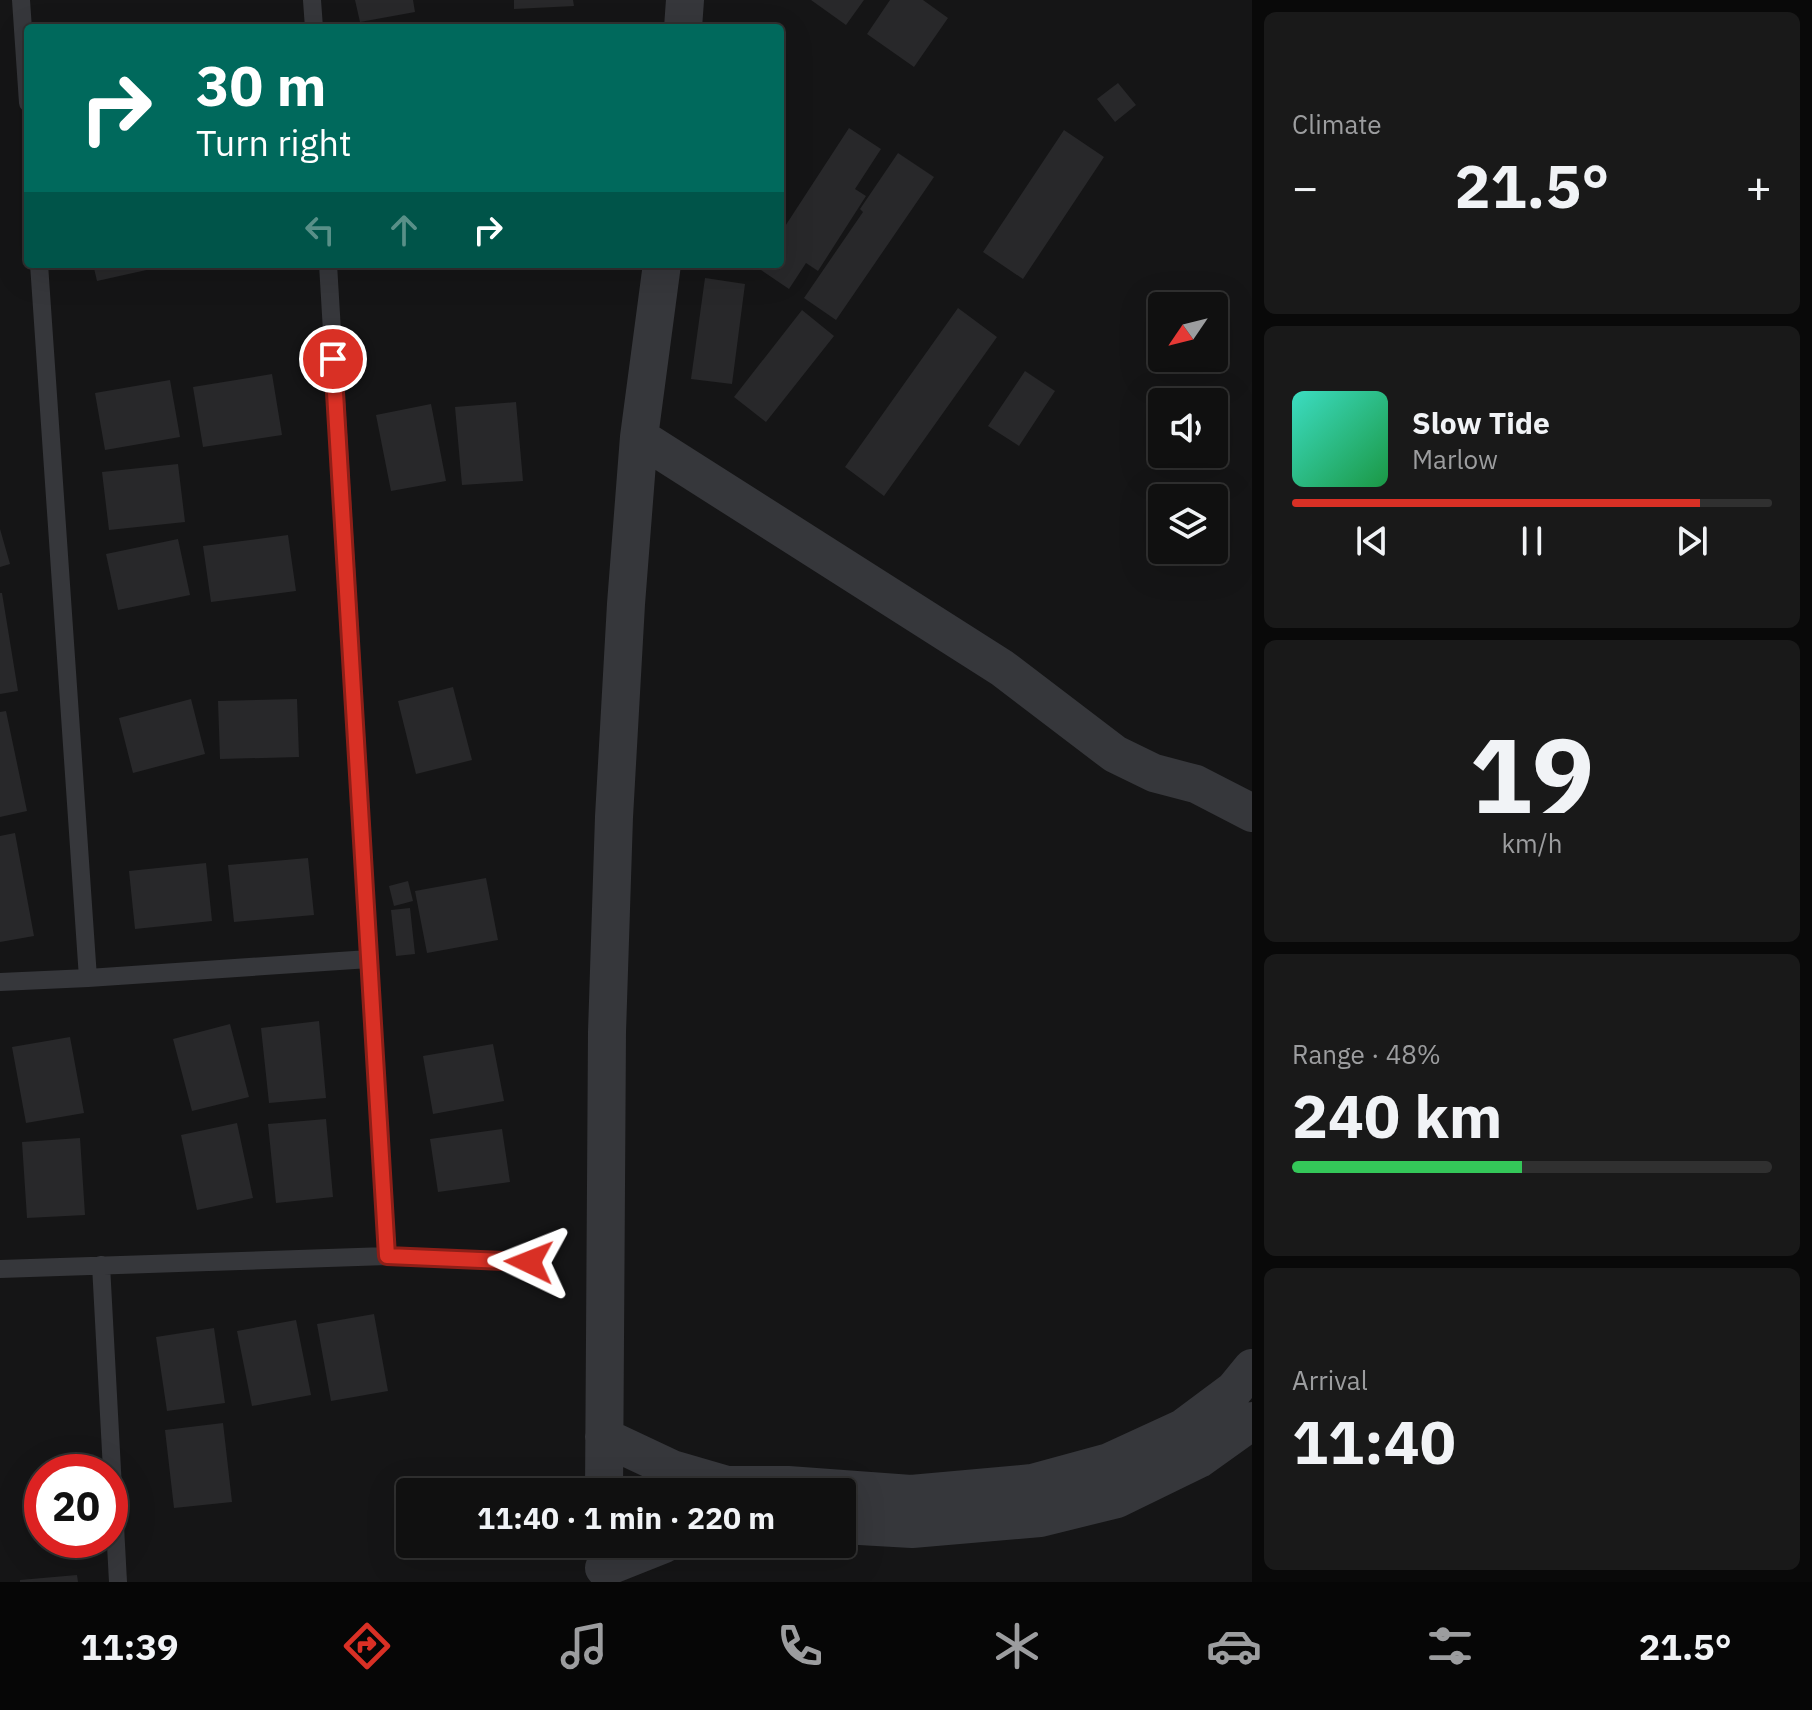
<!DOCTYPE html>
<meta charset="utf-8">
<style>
:root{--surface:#101010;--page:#191919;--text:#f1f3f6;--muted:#9c9d9f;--line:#303030;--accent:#d93025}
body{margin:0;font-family:"IBM Plex Sans",sans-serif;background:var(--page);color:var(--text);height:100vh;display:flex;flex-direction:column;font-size:30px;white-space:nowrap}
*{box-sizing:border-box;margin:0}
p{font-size:26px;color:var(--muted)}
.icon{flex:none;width:44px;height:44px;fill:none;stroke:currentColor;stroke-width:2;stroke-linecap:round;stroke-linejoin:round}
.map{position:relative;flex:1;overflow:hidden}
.drawer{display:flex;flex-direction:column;gap:12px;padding:12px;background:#090909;width:560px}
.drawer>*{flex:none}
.hud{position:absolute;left:24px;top:24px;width:760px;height:244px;border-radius:8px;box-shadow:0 8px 32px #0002,0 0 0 2px var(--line);background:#00695c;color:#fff;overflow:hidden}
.needle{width:52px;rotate:235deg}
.controls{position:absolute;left:1148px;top:292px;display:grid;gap:16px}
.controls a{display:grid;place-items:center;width:80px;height:80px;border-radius:8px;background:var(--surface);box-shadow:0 8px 32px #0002,0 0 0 2px var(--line);font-size:40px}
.speed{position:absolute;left:24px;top:1454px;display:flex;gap:16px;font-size:40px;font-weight:700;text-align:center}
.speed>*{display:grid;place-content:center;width:104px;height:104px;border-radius:50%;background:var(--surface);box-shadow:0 8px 32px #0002,0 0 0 2px var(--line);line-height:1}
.speed .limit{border:12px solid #d22;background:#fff;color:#111}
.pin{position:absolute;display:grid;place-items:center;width:68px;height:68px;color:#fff;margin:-34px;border:4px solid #fff;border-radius:50%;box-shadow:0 2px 8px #0007}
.me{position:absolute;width:88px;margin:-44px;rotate:272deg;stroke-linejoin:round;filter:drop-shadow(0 0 6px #0008)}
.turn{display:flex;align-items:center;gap:28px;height:168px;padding:0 40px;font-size:36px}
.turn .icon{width:104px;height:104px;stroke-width:2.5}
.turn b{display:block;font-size:56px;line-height:68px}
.lanes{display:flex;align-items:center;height:76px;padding:0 40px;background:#0003;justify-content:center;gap:40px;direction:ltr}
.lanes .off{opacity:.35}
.big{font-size:60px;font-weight:700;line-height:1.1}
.drawer .tile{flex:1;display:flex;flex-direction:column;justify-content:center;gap:12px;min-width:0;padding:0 28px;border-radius:12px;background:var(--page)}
.drawer .dial{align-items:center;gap:0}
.dial b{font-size:104px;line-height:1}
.song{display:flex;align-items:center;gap:24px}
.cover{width:96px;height:96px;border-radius:12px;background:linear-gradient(135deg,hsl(170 70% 55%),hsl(140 70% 35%))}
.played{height:8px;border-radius:4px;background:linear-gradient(90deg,var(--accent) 85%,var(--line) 85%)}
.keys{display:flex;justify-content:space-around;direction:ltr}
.heat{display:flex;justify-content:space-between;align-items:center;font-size:44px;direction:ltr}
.charge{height:12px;border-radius:6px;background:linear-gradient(90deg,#34c759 48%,var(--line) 0)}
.trip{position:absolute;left:396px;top:1478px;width:460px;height:80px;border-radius:8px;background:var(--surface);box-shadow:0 8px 32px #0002,0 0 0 2px var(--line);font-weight:700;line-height:80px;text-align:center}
.menu{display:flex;height:128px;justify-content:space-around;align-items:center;background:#060606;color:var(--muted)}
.menu .icon{width:56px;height:56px}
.menu .selected{color:var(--accent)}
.menu b{font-size:36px;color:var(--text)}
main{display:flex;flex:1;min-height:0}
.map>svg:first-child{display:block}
.building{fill:#28282a}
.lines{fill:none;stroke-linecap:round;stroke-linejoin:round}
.service{stroke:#36373b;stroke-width:18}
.minor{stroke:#36373b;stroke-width:38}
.route-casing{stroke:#8d1f18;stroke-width:20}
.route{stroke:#d93025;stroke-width:14}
</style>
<main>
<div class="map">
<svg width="1252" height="1582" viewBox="0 0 1252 1582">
<rect width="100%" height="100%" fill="#151516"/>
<path class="building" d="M355 0H413L415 12 360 22Z
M514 0H573L574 6 514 9Z
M811 0H864L846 25Z
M890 0H923L948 18 914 67 867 34Z
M1118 83 1136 105 1115 122 1097 99Z
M849 128 881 149 855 189 866 196 818 271 806 263 789 289 758 268 760 264H780V234Z
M1064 130 1104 157 1023 279 983 252Z
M898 153 934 177 836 320 804 298 863 212 860 209Z
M93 264H169V265L97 281Z
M189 264H235V266L189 270Z
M705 278 745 284 732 384 691 379Z
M958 308 997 337 884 496 845 467Z
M802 310 834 336 766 422 734 397Z
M1025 371 1055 391 1019 446 988 426Z
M272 374 282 435 203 447 193 387Z
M170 380 180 437 105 450 95 393Z
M516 402 523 481 462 485 455 407Z
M431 404 446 481 391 491 376 415Z
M178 464 185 522 109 530 102 472Z
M0 529 10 564 0 567Z
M288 535 296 591 211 602 203 546Z
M178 539 190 595 118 610 106 554Z
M0 593H2L18 691 0 694Z
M453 687 472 760 416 774 398 701Z
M191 699 205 754 133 773 119 718Z
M297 699 299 757 220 759 218 701Z
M6 711 27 811 0 817V712Z
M15 833 34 936 0 942V836Z
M308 858 314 915 234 922 228 865Z
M206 863 212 921 135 929 129 871Z
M486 878 498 940 427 953 415 891Z
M408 881 413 901 394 906 389 886Z
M410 908 415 954 396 956 391 910Z
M319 1021 326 1098 269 1103 261 1028Z
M230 1024 249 1097 192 1111 173 1039Z
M70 1037 84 1113 26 1123 12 1047Z
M493 1044 504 1101 433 1114 423 1056Z
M326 1119 333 1197 276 1203 268 1124Z
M237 1123 253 1198 197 1210 181 1135Z
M502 1129 510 1182 438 1192 430 1139Z
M80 1138 85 1215 27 1218 22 1142Z
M374 1314 388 1391 331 1401 317 1324Z
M296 1320 311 1395 252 1406 237 1331Z
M214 1328 225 1403 167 1411 156 1337Z
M223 1423 232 1502 174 1508 165 1430Z
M77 1575 78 1582H20V1580Z"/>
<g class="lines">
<path class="service" d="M21 0 28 103
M312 0 314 28
M39 264 88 978
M328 264 387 1256
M0 982 88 978 369 959
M101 1265 118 1582
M0 1269 387 1256 529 1262"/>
<path class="minor" d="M683 28 685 0
M639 437 1002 668 1115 754 1154 773 1196 784 1252 813
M604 1437 672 1469 727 1485H788L911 1494 1032 1483 1109 1462 1183 1428 1234 1390 1252 1368
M604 1492 607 1032 614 817 626 604 639 437 662 264
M842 1525 912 1529 1040 1518 1117 1499 1199 1459 1252 1421
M604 1568 664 1544"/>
</g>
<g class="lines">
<g class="route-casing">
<path id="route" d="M333 359 387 1256 529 1262"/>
</g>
<use href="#route" class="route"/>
</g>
</svg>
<div class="controls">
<a><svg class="needle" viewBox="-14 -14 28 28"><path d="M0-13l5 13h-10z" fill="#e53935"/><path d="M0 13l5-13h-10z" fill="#9c9d9f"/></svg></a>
<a><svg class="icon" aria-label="sound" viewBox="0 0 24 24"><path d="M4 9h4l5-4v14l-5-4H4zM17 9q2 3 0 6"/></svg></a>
<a><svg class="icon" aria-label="layers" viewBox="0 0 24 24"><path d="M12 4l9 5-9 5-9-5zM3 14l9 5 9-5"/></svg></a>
</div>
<div class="speed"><div class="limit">20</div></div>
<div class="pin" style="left:333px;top:359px;background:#d93025"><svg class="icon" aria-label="arrive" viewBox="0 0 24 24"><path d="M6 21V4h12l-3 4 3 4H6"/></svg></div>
<svg class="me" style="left:529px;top:1262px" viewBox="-20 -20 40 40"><path d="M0-17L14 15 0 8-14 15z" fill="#d93025" stroke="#fff" stroke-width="4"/></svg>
<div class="trip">11:40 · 1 min · 220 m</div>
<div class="hud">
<div class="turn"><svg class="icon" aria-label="right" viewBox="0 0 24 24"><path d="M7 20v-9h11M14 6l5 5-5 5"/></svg><div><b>30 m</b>Turn right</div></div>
<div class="lanes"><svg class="icon off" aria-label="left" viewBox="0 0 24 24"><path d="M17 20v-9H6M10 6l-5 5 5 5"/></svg><svg class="icon off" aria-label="ahead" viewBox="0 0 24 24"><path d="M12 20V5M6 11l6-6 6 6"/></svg><svg class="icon" aria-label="right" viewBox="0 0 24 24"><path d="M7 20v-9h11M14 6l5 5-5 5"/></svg></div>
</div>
</div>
<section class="drawer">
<div class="tile"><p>Climate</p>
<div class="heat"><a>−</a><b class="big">21.5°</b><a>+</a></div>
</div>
<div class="tile">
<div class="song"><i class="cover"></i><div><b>Slow Tide</b><p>Marlow</p></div></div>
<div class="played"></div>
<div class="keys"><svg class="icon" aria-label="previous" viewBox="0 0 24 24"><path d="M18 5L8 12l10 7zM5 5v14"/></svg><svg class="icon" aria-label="pause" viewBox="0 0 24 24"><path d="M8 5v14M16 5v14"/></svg><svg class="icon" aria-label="next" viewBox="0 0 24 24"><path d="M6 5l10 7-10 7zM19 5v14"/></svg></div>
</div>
<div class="tile dial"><b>19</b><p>km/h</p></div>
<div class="tile"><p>Range · 48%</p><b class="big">240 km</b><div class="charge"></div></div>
<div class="tile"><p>Arrival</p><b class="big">11:40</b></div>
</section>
</main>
<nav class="menu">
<b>11:39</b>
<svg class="icon selected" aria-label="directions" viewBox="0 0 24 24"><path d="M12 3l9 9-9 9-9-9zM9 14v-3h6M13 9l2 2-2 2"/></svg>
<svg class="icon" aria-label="music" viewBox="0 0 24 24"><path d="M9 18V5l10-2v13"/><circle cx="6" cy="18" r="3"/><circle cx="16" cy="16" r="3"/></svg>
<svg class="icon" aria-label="phone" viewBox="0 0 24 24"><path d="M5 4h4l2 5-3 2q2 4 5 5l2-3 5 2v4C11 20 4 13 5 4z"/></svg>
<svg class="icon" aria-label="climate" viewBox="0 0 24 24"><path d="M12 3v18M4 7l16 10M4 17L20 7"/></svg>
<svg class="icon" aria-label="car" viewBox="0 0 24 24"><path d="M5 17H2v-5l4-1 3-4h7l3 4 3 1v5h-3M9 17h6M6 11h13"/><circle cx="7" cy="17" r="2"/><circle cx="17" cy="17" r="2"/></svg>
<svg class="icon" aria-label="filters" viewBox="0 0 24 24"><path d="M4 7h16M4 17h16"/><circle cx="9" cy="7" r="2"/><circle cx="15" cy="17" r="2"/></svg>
<b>21.5°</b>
</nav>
